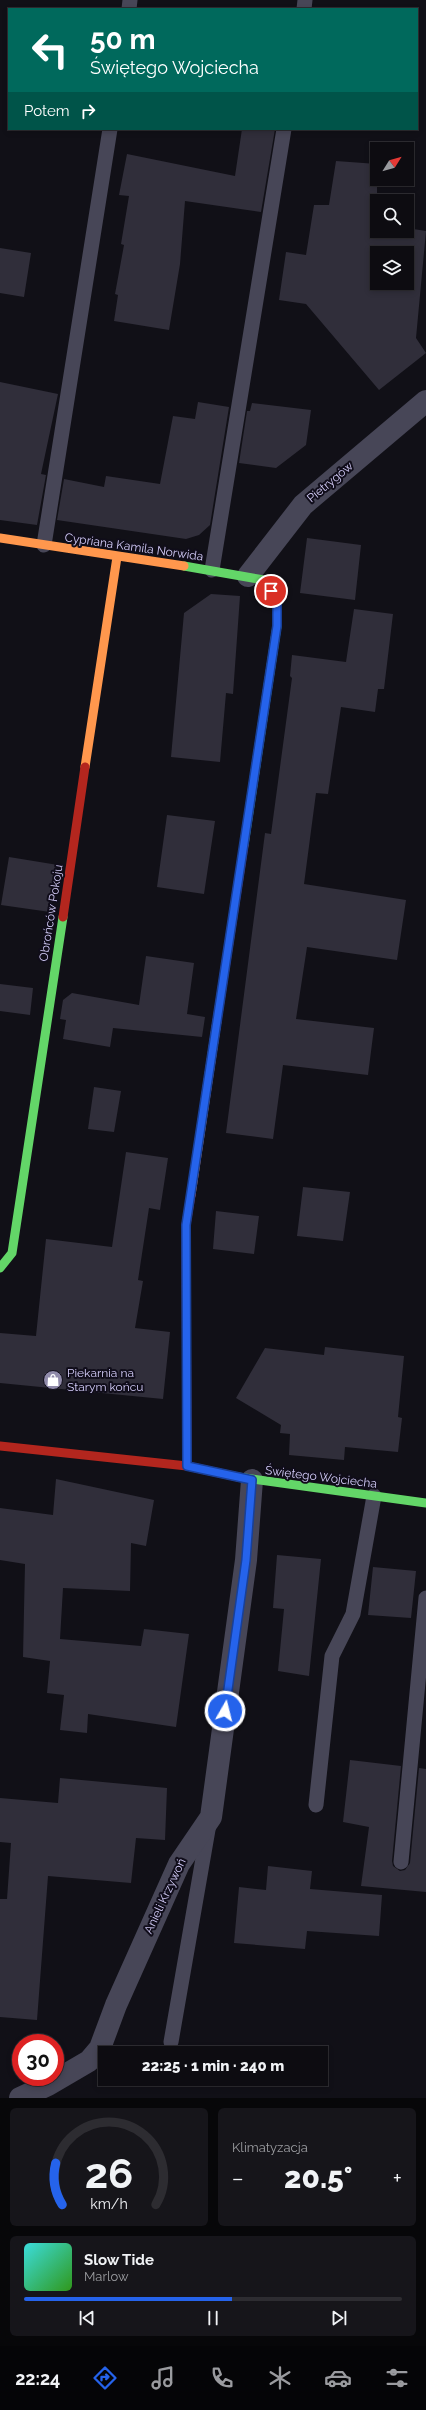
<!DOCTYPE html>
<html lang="pl">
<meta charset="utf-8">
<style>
:root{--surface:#0d0c11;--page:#16151a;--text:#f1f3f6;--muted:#9a9b9f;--line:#2d2c31;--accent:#2563eb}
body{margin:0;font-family:Raleway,sans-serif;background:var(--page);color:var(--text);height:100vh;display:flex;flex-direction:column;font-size:15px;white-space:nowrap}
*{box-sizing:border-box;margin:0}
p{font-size:13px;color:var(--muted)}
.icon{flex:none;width:22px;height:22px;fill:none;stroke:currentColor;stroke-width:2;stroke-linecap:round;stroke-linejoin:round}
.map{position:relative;height:2098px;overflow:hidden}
.details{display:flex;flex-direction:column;gap:10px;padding:10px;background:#070709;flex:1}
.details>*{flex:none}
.top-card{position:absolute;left:8px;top:8px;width:410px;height:122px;border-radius:0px;box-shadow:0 2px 6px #0003,0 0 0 1px var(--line);background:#00695c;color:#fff;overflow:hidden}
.needle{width:26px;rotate:53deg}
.controls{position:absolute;left:370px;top:142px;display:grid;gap:8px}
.controls a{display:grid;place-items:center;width:44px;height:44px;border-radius:0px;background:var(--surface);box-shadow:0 2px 6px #0003,0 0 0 1px var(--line);font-size:20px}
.speed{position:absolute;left:12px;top:2034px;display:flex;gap:8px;font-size:20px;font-weight:700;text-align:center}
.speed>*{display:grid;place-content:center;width:52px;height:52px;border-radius:50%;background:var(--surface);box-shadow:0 2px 6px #0003,0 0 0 1px var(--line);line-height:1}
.speed .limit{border:6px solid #d22;background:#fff;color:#111}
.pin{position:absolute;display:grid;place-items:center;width:34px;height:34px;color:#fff;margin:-17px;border:2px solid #fff;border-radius:50%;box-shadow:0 1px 4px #0007}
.me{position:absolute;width:44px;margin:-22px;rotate:8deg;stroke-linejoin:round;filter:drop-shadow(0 0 3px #0008)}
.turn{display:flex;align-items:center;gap:14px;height:84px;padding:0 16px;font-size:18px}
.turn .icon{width:52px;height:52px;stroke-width:2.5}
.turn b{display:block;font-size:28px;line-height:34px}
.then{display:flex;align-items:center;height:38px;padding:0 16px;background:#0003;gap:8px;font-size:15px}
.big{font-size:30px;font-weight:800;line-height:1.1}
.details .widget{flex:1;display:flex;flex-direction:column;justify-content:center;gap:6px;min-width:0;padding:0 14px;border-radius:6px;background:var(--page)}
.details .dial{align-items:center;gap:0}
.dial svg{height:104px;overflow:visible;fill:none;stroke:var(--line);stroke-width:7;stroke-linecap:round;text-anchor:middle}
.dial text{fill:var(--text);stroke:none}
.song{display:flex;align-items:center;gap:12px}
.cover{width:48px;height:48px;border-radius:6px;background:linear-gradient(135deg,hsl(180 70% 55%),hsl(110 70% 35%))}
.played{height:4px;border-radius:2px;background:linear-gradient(90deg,var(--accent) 55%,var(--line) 55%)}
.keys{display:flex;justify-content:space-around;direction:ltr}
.heat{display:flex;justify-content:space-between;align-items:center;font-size:22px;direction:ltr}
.details .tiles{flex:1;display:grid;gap:10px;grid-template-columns:1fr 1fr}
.widget:last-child{grid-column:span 2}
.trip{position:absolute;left:98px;top:2046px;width:230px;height:40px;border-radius:0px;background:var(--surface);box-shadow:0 2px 6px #0003,0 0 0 1px var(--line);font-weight:800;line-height:40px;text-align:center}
.dock{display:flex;height:64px;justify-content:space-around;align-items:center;background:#050507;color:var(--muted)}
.dock .icon{width:28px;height:28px}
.dock .on{color:var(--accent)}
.dock b{font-size:18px;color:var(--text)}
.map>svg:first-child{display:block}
.building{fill:#302e3a;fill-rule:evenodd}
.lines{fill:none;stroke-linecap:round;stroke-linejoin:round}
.lane{stroke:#474657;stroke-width:15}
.street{stroke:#474657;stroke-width:22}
.fast{stroke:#63d668;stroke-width:9}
.slow{stroke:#ff974d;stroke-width:9}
.jam{stroke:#b3261e;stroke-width:9}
.route-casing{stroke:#184099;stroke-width:10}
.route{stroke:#2563eb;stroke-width:7}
.labels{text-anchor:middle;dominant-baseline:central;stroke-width:4;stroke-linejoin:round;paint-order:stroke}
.street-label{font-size:12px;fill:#d4cdf9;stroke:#100d1a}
.poi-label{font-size:12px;fill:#d4cdf9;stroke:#100d1a;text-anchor:start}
</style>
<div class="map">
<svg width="426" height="2098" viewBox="0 0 426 2098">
<rect width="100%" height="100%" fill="#111017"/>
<path class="building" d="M242 129H275L261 212 185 201 180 264 169 330 114 321 118 295 115 294 124 245 121 244 129 196 119 195 127 154 235 176Z
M336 161 377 164V231H407V228L426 231 416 338 426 353 379 390 306 304 279 300 286 252 306 255 314 205H329ZM377 253H407V283H377Z
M0 248 31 253 24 297 0 293Z
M0 382 58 394 41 474 46 475 37 525 0 520Z
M198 402 229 407 210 525 199 535 186 539 57 520 64 479 104 487 106 476 160 484 173 416 195 419Z
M252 403 311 410 306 445 276 468 239 463 247 411H250Z
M307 538 361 545 355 600 300 593Z
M211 594 240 596 233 694 226 693 220 762 171 757 184 613Z
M354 609 393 614 384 689H378L375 712 341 707 328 794 316 793 304 884 406 900 397 960 307 947 296 1019 374 1028 368 1075 283 1065 273 1139 226 1133 265 833 271 834 292 678 290 676 292 655 346 662Z
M167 815 215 821 204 894 157 887Z
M9 857 58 865 50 912 1 905Z
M146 956 194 963 187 1014 205 1017 202 1037 113 1028 110 1047 63 1039 66 1020 60 1019 63 1000 72 993 139 1005Z
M0 984 33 988 30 1015 0 1011Z
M94 1087 121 1091 114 1132 88 1129Z
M126 1152 168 1158 160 1210 149 1208 138 1280 143 1281 135 1328 170 1332 163 1399 0 1383V1333L36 1336 46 1239 112 1247Z
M303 1187 350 1192 343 1241 297 1236Z
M216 1211 259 1216 254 1254 213 1249Z
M325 1347 404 1356 398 1417 402 1418 398 1452 345 1447 344 1460 289 1455 290 1434 280 1433 281 1425 236 1398 265 1348 324 1355Z
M56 1479 154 1500 146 1546 131 1543 130 1591 63 1588 60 1639 141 1646 144 1629 189 1634 176 1727 88 1714 87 1733 60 1730 64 1695 47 1693 50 1661 23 1657 25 1564 0 1560V1508L53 1515Z
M277 1555 321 1559 309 1676 278 1671 284 1609 273 1608Z
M373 1567 416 1571 411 1618 368 1615Z
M350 1760 401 1766 392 1861 393 1866 400 1871 405 1870 410 1863 419 1768 426 1769V1892L361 1886 369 1827 343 1822Z
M60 1778 167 1788 165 1840 136 1838 131 1883 48 1876 37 2020 0 2017V1899H7L11 1843 0 1842V1798L58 1803Z
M268 1866 312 1871 310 1889 382 1895 379 1936 307 1931 305 1949 234 1943 239 1887 266 1890Z"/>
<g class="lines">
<path class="lane" d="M129 9 130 0
M304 9 305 0
M44 545 110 129
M212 570 284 129
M316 1805 332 1656 353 1614 374 1496
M401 1862 426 1598
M171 2042 209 1824"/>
<path class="street" d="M248 576 303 505 426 401
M20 2098 48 2085 89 2061 100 2048 116 2005 179 1864 211 1817 246 1560 252 1480"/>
<path class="fast" d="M184 566 264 580 277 602V626L244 845
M0 1268 12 1253 63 917
M238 1477 426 1503"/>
<path class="slow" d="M0 538 184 566
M85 767 117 557
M191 1195 217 1021"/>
<path class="jam" d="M63 917 85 767
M217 1021 244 845
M0 1446 187 1466 238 1477
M187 1466 186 1225 191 1195"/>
</g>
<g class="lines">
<g class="route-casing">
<path id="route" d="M225 1711 246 1560 252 1480 187 1466 186 1225 277 626V602L271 591"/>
</g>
<use href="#route" class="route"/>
</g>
<defs>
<g id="shop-disc" transform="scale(1)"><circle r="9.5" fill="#908baa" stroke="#100d1a"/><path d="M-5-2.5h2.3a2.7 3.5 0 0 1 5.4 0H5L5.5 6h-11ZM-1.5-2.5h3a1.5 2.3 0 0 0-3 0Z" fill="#fff"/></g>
</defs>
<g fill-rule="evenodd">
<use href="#shop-disc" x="53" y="1380"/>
</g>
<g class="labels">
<g class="street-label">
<text transform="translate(330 482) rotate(-40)">Pietrygów</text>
<text transform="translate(134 547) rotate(8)">Cypriana Kamila Norwida</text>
<text transform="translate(51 913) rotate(-81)">Obrońców Pokoju</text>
<text transform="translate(321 1477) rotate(7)">Świętego Wojciecha</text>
<text transform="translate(165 1896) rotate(-65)">Anieli Krzywoń</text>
</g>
<g class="poi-label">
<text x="67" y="1373">Piekarnia na<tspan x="67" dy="14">Starym końcu</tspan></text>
</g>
</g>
</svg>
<div class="controls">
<a><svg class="needle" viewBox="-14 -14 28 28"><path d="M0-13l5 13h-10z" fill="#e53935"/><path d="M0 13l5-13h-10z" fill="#9a9b9f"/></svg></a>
<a><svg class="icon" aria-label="search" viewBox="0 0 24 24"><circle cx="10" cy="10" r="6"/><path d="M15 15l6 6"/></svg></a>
<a><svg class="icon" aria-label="layers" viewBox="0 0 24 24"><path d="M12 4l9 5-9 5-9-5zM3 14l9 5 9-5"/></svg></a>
</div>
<div class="speed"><div class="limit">30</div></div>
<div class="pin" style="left:271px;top:591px;background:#d93025"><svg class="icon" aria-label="arrive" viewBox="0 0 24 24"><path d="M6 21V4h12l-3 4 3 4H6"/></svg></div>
<svg class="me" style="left:225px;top:1711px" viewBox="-20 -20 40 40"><circle r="17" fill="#2563eb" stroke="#fff" stroke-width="3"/><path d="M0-11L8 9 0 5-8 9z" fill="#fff"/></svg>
<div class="trip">22:25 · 1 min · 240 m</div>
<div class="top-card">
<div class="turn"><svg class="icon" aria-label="left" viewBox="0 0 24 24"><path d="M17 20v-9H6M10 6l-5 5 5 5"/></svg><div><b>50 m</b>Świętego Wojciecha</div></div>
<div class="then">Potem<svg class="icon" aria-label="right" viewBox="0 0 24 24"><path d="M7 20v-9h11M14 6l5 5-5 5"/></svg></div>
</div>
</div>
<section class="details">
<div class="tiles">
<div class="widget dial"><svg viewBox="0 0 100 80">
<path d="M14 69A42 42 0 1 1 86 69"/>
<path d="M14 69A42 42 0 0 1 9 37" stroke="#2563eb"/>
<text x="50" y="56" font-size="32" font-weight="700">26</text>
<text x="50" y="72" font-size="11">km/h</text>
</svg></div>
<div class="widget"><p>Klimatyzacja</p>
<div class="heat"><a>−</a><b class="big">20.5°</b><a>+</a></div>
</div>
<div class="widget">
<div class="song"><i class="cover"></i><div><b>Slow Tide</b><p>Marlow</p></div></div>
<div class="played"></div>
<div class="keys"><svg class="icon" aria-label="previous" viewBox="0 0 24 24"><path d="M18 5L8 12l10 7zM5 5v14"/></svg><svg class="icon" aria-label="pause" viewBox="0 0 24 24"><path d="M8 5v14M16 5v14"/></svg><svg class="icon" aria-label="next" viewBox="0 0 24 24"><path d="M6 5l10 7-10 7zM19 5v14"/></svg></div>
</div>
</div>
</section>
<nav class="dock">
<b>22:24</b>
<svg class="icon on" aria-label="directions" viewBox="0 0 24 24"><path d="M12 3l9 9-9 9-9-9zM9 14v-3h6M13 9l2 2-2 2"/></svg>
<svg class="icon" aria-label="music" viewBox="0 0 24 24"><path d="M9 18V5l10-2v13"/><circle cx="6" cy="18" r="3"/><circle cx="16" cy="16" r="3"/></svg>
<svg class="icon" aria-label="phone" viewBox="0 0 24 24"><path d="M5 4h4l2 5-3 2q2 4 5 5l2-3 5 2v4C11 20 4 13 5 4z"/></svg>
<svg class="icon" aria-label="climate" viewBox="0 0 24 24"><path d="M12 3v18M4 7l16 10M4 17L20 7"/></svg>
<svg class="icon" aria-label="car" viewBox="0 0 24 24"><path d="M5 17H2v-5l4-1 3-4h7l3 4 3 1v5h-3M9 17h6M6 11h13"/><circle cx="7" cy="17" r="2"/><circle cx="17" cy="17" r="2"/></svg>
<svg class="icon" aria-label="filters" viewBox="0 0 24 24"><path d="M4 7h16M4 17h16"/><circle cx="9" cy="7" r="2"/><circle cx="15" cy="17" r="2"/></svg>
</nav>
